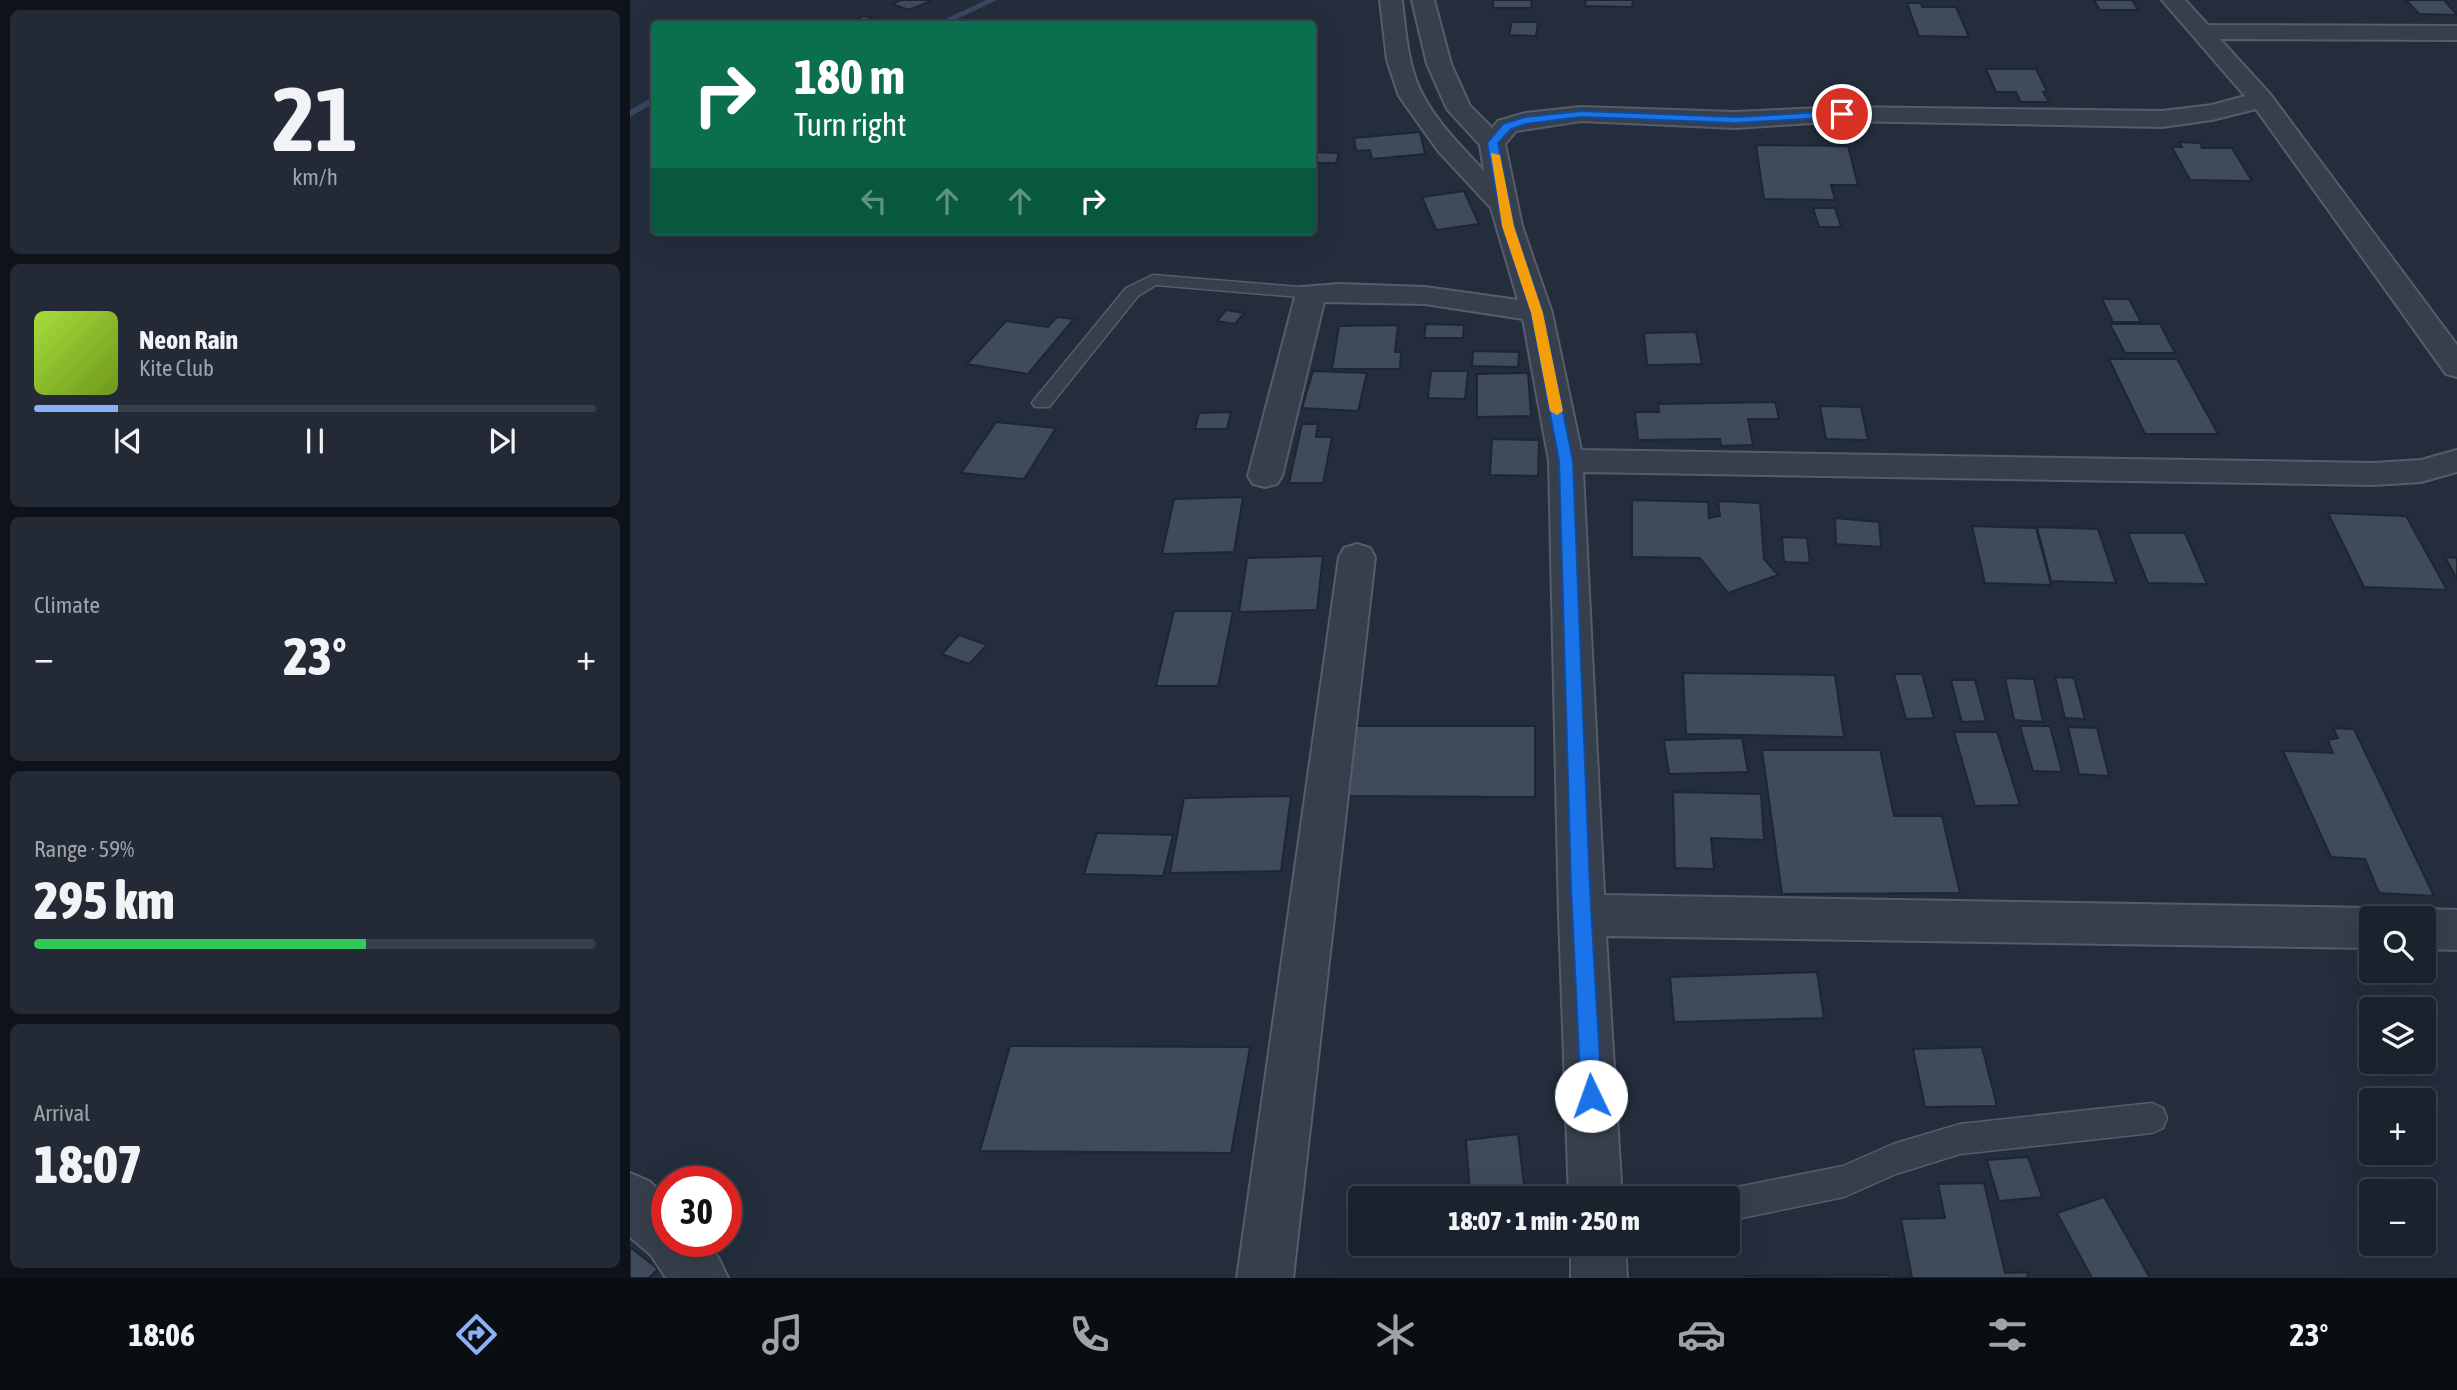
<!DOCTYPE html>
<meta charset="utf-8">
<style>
:root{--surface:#1a222d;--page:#232a35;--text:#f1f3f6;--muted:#9fa4aa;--line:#383f49;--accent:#89b1f7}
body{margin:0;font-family:"Asap Condensed",sans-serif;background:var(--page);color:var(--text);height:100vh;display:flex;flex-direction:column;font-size:26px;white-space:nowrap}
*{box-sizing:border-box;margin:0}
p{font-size:23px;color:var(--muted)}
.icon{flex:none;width:38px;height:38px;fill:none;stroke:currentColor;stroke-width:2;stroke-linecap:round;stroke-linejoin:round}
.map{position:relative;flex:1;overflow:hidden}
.panel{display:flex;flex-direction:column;gap:10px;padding:10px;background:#0e1319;width:630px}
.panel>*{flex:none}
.banner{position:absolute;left:21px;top:21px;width:665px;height:214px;border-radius:7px;box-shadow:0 7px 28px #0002,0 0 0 2px var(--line);background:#0b6e4f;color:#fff;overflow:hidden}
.tools{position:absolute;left:1729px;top:906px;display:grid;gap:14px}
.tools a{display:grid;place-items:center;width:77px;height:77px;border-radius:7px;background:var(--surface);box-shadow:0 7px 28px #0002,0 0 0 2px var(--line);font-size:35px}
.speed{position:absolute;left:21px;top:1166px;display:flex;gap:14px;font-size:35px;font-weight:700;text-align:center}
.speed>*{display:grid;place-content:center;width:91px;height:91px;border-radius:50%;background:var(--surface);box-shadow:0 7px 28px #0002,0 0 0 2px var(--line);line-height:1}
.speed .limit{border:10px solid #d22;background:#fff;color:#111}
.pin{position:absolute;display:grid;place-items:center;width:60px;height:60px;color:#fff;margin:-30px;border:4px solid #fff;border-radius:50%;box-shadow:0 2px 7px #0007}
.me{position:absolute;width:77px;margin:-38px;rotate:357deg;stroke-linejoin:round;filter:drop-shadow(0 0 5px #0008)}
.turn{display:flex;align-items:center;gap:24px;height:147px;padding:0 28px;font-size:32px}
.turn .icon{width:91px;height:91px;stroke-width:2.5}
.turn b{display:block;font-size:49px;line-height:60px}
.lanes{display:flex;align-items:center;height:66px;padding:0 28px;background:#0003;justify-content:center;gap:35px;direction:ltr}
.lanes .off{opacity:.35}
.big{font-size:52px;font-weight:800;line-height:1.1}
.panel .card{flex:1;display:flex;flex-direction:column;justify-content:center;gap:10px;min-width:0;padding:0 24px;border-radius:10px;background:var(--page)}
.panel .dial{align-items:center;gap:0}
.dial b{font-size:91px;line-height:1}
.song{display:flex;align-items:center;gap:21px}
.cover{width:84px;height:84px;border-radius:10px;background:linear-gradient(135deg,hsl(80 70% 55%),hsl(80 70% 35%))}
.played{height:7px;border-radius:4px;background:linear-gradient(90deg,var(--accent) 15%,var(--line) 15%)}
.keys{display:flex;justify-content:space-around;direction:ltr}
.heat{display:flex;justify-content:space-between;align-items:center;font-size:38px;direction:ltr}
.charge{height:10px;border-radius:5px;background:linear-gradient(90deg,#34c759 59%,var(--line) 0)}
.trip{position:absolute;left:718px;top:1186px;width:392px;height:70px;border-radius:7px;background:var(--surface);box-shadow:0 7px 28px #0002,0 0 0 2px var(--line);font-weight:800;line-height:70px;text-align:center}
.tab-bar{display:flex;height:112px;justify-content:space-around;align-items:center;background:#0a0e12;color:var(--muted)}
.tab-bar .icon{width:49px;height:49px}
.tab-bar .selected{color:var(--accent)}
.tab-bar b{font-size:32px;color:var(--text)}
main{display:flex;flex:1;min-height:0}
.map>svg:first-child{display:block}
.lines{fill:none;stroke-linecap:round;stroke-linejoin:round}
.stream{fill:#374863;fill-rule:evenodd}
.building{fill:#3f4b5b;stroke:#1e2633;stroke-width:2}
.lane-casing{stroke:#555d6a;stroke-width:3}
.street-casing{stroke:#555d6a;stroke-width:4}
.lane{fill:#373f4c;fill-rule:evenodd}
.street{fill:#373f4c;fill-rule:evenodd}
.route{fill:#1a73e8;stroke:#114b97;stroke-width:2}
.slow{fill:#f59e0b}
</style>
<main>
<section class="panel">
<div class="card dial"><b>21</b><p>km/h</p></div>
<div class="card">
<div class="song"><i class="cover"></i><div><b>Neon Rain</b><p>Kite Club</p></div></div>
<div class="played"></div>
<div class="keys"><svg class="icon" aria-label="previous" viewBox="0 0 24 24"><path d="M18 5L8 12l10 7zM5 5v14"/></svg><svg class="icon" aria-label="pause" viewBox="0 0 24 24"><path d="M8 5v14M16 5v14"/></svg><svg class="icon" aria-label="next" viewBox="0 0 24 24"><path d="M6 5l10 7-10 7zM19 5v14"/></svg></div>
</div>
<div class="card"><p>Climate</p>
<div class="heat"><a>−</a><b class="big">23°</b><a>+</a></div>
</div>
<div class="card"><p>Range · 59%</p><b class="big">295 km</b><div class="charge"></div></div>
<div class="card"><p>Arrival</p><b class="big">18:07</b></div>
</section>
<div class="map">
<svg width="1827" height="1278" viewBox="0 0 1827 1278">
<rect width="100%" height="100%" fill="#232d3c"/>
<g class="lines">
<path class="stream" d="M356 0H367L316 24H305Z
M24 96V103L0 117V110Z"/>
</g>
<path class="building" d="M271 0H303L279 10 262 4Z
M863 0H902L901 8H863Z
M956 0H1003L1002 7 955 6Z
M1464 0H1502L1508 10H1470Z
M1776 0H1814L1827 15 1789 14Z
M1277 3H1291L1292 7H1326L1339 37 1289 36Z
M234 16 260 24H216Z
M882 22H908L906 36 879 35Z
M1356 69H1406L1417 91 1413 92 1419 102H1391L1386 92H1366Z
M790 132 795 154 742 159 740 150 726 151 724 138Z
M1549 142 1570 143 1572 148H1602L1622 181 1560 180 1542 147H1552Z
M1126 145 1218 146 1228 185H1201L1205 200 1134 199Z
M682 152 709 153 706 163H682Z
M834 191 849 224 806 230 792 197Z
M1183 208H1205L1211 227H1189Z
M1472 299H1499L1511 322H1483Z
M596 310 614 313 605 324 587 321Z
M427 317 444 319 398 374 337 364 376 321 418 327Z
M796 324 834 325 833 338H794Z
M1480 324H1530L1545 353H1495Z
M768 325 765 352H771L770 369H702L709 326Z
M1066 332 1072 364 1017 365 1014 333Z
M843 351 889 352 888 367 842 366Z
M1479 359H1547L1588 434H1515Z
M683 371 737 373 728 411 672 408Z
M801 371H838L835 399 798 398Z
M898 373 901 416 847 417V374Z
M1145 402 1149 419H1118L1123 445 1091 446 1090 439 1008 440 1005 412H1029L1028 404Z
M1190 406 1231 407 1238 440 1196 439Z
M601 412 597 429H565L569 413Z
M366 422 426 428 394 479 331 473Z
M672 424H688L686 437H702L693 483H659Z
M862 439 909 440 908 476 860 475Z
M613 497 604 552 532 554 544 499Z
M1002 500 1078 502 1079 518 1090 516 1088 501 1130 503 1134 559 1148 575 1098 593 1070 558 1002 557Z
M1698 513 1776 516 1817 590 1734 587Z
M1205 518 1249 522 1251 547 1206 544Z
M1342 526 1406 528 1421 585 1355 583Z
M1407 527 1468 529 1486 583 1421 581Z
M1498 533H1555L1577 584 1518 583Z
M1152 537 1177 538 1180 563 1154 562Z
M693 556 687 610 609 612 617 558Z
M1815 557 1827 558V579Z
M544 611H603L588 686H526Z
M329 635 357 645 339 664 312 654Z
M1053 673 1205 675 1214 737 1056 734Z
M1264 674H1292L1304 718 1276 719Z
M1425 677 1444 678 1455 719 1435 718Z
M1375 678 1404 679 1413 722 1384 720Z
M1321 680H1345L1356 721 1332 722Z
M724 726H905V797L716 796Z
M1390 726H1420L1432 772 1403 771Z
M1438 727 1467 728 1479 776 1449 774Z
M1703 728 1724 729 1804 896 1749 893 1735 859 1701 857 1653 751 1703 753 1698 740 1708 738Z
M1324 732H1367L1390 805 1345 806Z
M1112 738 1118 772 1039 774 1034 740Z
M1132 750H1250L1264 816H1312L1330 893 1152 894Z
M1043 792 1131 794 1134 840 1081 838 1084 869 1045 868Z
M661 796 651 871 540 873 554 798Z
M467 833 543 835 533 876 454 874Z
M1187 972 1194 1018 1044 1022 1040 977Z
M380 1046 620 1047 601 1153 350 1151Z
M1352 1047 1367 1106 1295 1107 1283 1049Z
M888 1134 894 1185 840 1192 836 1140Z
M1398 1157 1412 1197 1369 1201 1357 1160Z
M1354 1183 1375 1273 1397 1272 1398 1278H1264L1282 1277 1271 1219 1315 1218 1308 1184Z
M1474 1197 1520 1278H1462L1427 1213Z
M0 1247 28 1269 19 1278H0Z
M1259 1275V1278L1114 1276Z"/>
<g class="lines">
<g class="lane-casing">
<path id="lane" d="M523 275 681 288 690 293 681 298 526 285 508 296 419 407H405L402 403 405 399 496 288Z
M1522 1103 1533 1108 1537 1118 1533 1128 1522 1133 1330 1154 1266 1174 1214 1197 1097 1221V1199H1084L1086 1194 1097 1189 1213 1166 1263 1144 1330 1124Z"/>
</g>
<g class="street-casing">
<path id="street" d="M750 0H772C775 26 777 55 786 80 799 115 829 144 854 171L850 145 817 109 797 64 782 0H804L821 64 840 106 862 128 868 121 895 113 951 107 1106 112 1212 107 1532 111 1582 105 1615 96 1532 0H1555L1578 25 1827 26V40L1590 39 1640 94 1827 345V377L1816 374 1626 109 1582 120 1532 127 1212 121 1106 128 951 121 886 131 875 144 892 226 922 313 951 450 1744 463 1791 460 1827 450V472L1791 482 1744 485 953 472 974 895 1741 908 1757 914 1760 919H1741V948L976 936 992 1199H939L929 915 919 461 893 319 795 304 694 302 652 476 647 484 635 487 623 484 618 476 666 293 671 287 710 284 795 287 888 300 861 208 809 152 769 96 757 60Z
M727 544 740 548 745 557 663 1278H607L709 557 714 548Z
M1794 909 1827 910V950L1794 949V919H1776L1778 915Z
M0 1173 19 1181 37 1198V1241H76L89 1259 98 1278H36L21 1255 0 1237Z
M941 1244H995L997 1278H941Z"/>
</g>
<use href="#lane" class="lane"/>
<use href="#street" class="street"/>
</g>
<path class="route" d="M951 111 1106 117 1212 111 1217 114 1212 117 1106 123 951 117 896 124 881 129 868 143 884 226 913 313 943 461 960 888 972 1096 968 1103 961 1106 954 1103 951 1096 941 888 929 461 901 313 872 226 857 143 873 124 895 117Z"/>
<path class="slow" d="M861 153 870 155 884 226 913 313 933 411 927 415 920 411 901 313 872 226Z"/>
</svg>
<div class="tools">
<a><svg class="icon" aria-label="search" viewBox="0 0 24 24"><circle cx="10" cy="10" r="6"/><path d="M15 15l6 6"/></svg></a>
<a><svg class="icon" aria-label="layers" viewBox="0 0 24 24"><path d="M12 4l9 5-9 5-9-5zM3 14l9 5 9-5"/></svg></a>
<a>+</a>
<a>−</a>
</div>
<div class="speed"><div class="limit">30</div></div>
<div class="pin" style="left:1212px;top:114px;background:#d93025"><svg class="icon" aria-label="arrive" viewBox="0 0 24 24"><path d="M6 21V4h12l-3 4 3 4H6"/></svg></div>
<svg class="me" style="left:961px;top:1096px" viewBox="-20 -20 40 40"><circle r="19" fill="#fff"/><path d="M0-13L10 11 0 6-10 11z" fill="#1a73e8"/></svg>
<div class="trip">18:07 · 1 min · 250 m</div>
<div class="banner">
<div class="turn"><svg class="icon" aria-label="right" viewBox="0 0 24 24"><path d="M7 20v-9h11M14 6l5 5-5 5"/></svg><div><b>180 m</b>Turn right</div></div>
<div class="lanes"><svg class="icon off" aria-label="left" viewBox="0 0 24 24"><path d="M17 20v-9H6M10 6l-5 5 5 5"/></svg><svg class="icon off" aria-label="ahead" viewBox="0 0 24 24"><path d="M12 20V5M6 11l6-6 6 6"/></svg><svg class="icon off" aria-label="ahead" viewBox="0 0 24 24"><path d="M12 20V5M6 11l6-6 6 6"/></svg><svg class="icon" aria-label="right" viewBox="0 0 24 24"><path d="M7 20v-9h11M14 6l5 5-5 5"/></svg></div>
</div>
</div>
</main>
<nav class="tab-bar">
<b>18:06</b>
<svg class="icon selected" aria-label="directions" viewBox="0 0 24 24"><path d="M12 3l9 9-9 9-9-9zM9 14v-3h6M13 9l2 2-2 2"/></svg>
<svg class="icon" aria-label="music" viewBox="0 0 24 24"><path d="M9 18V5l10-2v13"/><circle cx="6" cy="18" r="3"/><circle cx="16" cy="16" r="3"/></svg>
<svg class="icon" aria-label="phone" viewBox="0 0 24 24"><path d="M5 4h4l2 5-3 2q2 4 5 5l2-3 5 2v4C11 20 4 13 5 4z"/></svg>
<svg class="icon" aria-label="climate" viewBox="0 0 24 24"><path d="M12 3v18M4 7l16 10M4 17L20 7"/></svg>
<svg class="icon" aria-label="car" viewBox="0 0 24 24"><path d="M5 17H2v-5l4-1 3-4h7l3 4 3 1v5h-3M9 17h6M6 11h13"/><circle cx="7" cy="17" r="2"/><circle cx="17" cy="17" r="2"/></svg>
<svg class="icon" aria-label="filters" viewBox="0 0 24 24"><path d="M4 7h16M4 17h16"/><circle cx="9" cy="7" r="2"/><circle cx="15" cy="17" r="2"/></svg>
<b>23°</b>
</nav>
